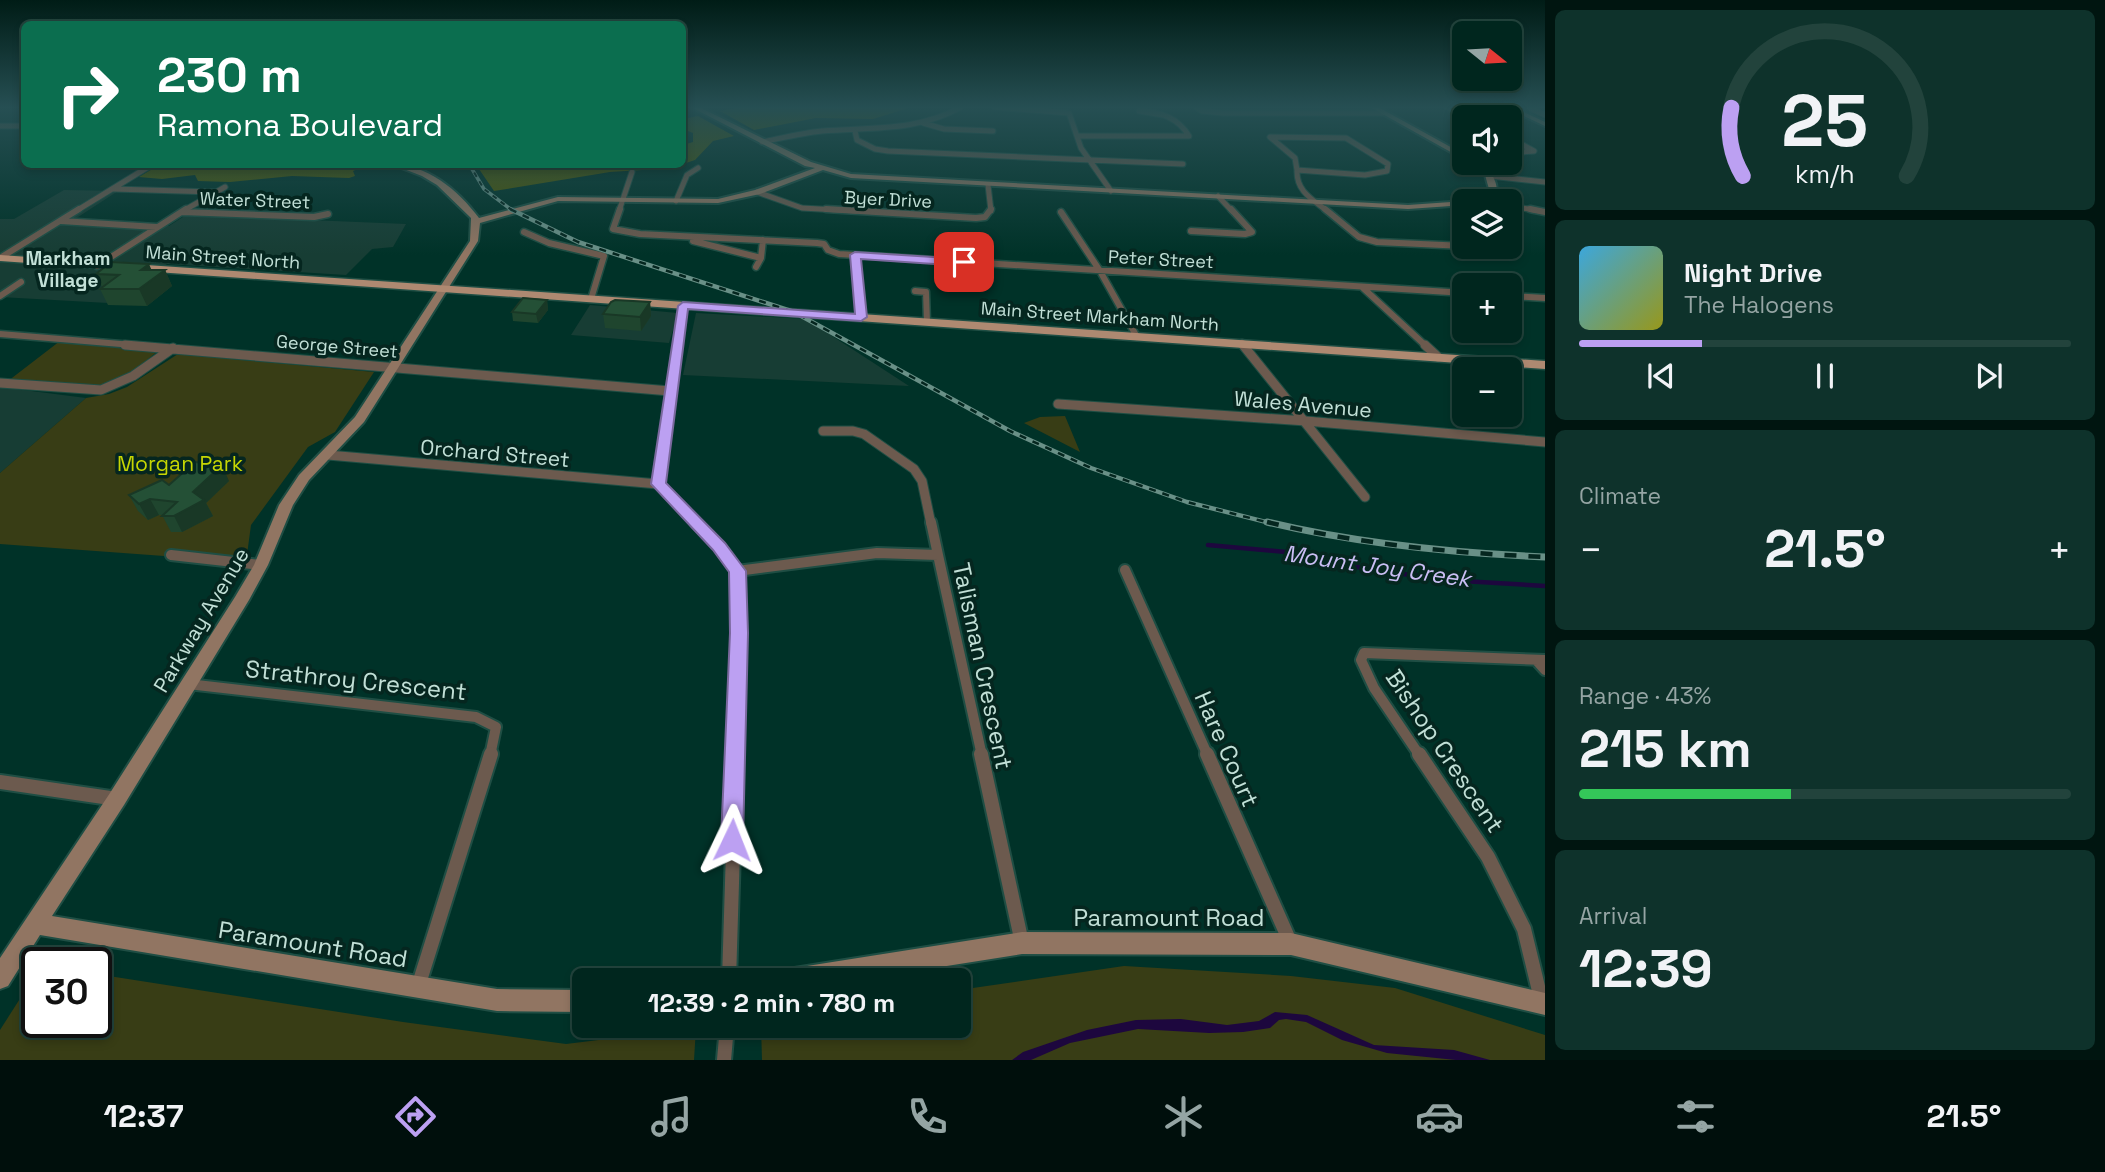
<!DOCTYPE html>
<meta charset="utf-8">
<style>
:root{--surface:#00261e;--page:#0e322b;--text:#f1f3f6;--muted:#95a5a4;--line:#22433c;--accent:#bca0f2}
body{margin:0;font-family:"Space Grotesk",sans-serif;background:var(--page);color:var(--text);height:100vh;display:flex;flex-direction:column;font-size:26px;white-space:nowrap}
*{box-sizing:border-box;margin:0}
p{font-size:23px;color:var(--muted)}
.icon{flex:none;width:38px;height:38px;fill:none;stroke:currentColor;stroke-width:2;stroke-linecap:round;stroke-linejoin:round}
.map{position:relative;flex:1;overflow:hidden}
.sheet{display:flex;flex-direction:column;gap:10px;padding:10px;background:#001510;width:560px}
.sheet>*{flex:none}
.top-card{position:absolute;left:21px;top:21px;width:665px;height:147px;border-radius:10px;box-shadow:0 4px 10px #0003,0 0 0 2px var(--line);background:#0b6e4f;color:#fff;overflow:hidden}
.needle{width:46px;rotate:108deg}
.buttons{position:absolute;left:1452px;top:21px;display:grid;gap:14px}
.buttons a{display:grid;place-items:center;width:70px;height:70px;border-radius:10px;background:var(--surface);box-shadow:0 4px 10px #0003,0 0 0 2px var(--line);font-size:35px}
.speed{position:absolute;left:21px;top:947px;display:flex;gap:14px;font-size:35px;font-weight:700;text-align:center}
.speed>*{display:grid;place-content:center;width:91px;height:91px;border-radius:50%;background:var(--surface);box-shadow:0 4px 10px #0003,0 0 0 2px var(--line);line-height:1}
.speed .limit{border:4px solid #111;border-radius:10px;background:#fff;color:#111}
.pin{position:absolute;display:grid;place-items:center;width:60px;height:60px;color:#fff;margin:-30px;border-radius:14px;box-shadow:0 4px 10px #0006}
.me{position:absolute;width:77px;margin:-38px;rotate:2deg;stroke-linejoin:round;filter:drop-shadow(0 0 5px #0008)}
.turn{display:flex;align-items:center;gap:24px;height:147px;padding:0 21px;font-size:32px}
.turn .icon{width:91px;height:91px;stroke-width:2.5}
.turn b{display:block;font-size:49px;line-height:60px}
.big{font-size:52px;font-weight:700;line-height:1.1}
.sheet .card{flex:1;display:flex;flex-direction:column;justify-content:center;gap:10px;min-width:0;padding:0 24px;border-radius:10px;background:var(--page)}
.sheet .dial{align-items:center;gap:0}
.dial svg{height:182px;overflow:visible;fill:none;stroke:var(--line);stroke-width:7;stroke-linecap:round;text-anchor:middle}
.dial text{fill:var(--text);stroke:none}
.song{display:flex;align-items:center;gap:21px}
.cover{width:84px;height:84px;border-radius:10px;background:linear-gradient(135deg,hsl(200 70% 55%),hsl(60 70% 35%))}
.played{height:7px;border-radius:4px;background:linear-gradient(90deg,var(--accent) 25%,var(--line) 25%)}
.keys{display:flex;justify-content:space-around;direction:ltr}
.heat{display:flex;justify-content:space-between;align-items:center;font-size:38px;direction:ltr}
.charge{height:10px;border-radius:5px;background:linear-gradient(90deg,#34c759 43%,var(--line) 0)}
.trip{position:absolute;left:572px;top:968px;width:399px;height:70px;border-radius:10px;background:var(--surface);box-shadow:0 4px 10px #0003,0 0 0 2px var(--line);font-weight:700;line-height:70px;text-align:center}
.tabs{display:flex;height:112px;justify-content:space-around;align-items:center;background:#000f0c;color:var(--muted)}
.tabs .icon{width:49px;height:49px}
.tabs .selected{color:var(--accent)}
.tabs b{font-size:32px;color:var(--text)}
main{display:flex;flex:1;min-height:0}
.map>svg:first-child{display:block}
.built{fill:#173d34}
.green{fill:#383d15}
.forest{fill:#4f5605}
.water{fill:#1d073e}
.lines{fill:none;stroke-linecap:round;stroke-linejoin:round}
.stream{stroke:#1d073e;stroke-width:4.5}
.street-far4-casing{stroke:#1f4e44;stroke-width:7}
.street-far3-casing{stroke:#1f4e44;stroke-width:9}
.street-far2-casing{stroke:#1f4e44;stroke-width:11}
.street-far1-casing{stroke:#1f4e44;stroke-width:14}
.street-casing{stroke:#1f4e44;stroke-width:18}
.secondary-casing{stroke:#1f4e44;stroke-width:4}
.primary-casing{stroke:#1f4e44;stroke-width:3}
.street-far4{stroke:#6c5a4e;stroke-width:5}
.street-far3{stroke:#6c5a4e;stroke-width:6}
.street-far2{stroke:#6c5a4e;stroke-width:9}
.street-far1{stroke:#6c5a4e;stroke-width:10}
.street{stroke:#6c5a4e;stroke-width:14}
.secondary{fill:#917562;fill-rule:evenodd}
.primary{fill:#ae8971;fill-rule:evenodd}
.rail-far2-casing{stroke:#699087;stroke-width:3.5}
.rail-far1-casing{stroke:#699087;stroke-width:4.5}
.rail-casing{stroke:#699087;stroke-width:7}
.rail-far2{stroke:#05261f;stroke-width:2;stroke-dasharray:5;stroke-linecap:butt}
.rail-far1{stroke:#05261f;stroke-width:2.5;stroke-dasharray:7;stroke-linecap:butt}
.rail{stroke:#05261f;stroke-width:4.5;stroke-dasharray:12;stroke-linecap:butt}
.wall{fill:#1f452e}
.shaded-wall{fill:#193826}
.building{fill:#245036;stroke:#193826;stroke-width:2}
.route{fill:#bca0f2;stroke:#7a689d;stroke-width:2}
.labels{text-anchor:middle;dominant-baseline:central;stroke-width:7;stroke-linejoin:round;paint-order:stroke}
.far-street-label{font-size:18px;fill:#c2e0d7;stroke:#05261f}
.far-neighbourhood-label{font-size:19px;font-weight:bold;fill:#c2e0d7;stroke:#05261f}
.street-label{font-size:21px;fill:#c2e0d7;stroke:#05261f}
.park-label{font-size:21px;fill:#c6d603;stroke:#05261f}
.water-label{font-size:23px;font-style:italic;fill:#cabef4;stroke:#05261f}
.near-street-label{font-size:24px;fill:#c2e0d7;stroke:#05261f}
</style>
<main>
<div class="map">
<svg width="1545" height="1060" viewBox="0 0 1545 1060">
<rect width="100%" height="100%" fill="#003228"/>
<path class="built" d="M64 190 118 191 75 219 169 226 186 215 406 224 393 247 372 249 346 275 167 264 108 303 0 297V219H14Z
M590 305 678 313 669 343 571 335Z
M696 313 806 319 909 386 683 375Z
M0 387 86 398 0 473Z"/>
<path class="green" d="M60 341 159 350 123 380 95 388 8 381Z
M178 354 374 372 335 432 308 447 251 525 246 562 0 544V473L86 398 109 394 127 387Z
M1065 416 1080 452 1024 423 1040 417Z
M1124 966 1291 976 1395 988 1545 1035V1060H762L761 1026H959V990Z
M37 972V1022H96V974L403 1022 566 1044 696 1028 694 1060H0V1030Z"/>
<path class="forest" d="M743 107H912L873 119 816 118 754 130 720 111Z
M698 116 734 136 713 141 695 160 683 164V145L693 142V133L683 129V119Z
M480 164 519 165 522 169 540 170 573 164 647 165 642 170 610 172 494 191 479 169Z
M192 165H366L353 171 355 176 349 178 292 176 230 182 198 181 195 175 162 179 139 177 154 168Z"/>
<path class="water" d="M1275 1012 1307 1015 1374 1045 1454 1050 1490 1060H1456L1387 1053 1342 1040 1306 1022 1286 1019 1279 1020 1270 1028 1243 1032 1209 1033 1138 1029 1070 1043 1031 1060H1012L1023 1052 1087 1030 1136 1020 1181 1019 1227 1025 1259 1021Z"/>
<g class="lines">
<path class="stream" d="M1208 545 1286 552 1377 571 1463 581 1545 586"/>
<g class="street-far4-casing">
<path id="street-far4" d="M995 107 1069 113 1081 148 1111 191
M1196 107 1202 111 1223 113H1383
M1447 107 1468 117
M1527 107 1545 115
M923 123 944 129 993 131
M0 126H24
M855 131 857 140 875 149 888 151 1183 164
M1078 136H1189C1178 118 1159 111 1139 111L1163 115
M1270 137 1346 138 1388 164 1387 171 1365 175 1297 170 1295 158Z
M1510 138 1534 151 1510 153
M762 142C782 138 802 133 822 131 871 127 916 132 961 107
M1297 170C1296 191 1312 199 1327 211
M1490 176 1545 182
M988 185 991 211
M114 189 214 192
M757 192 802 208 856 211
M1218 196 1232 211
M676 201 687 175 698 168
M1510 206 1540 211
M76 211 153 164
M183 211 225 187
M619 211 632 172"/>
</g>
<g class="street-far3-casing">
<path id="street-far3" d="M620 209 613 229 640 234 817 243 824 244 828 250 839 254 1465 293
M826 209 976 218 985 217 991 209
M1325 209 1359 237 1377 242 1465 246
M1530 209 1545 212
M182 212 314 217 328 214
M1061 212 1100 271 1137 337
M61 221 156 227
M1191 231 1245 234 1252 232 1231 209
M524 232 549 243 604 256 591 299
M693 241 761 258
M1473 247 1516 246
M855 255 861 317
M0 258 79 209
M97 266 186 209
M756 267 761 258 763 240
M1362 287 1426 346
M915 291 926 292 927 322
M0 296 21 282
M1510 296 1545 298
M0 334 145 346
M1242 343 1245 346
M677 346 683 306"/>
</g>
<g class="street-far2-casing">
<path id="street-far2" d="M125 345 670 391
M678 345 658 484 697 524
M1243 345 1365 497
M1425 345 1438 357
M0 383 101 390 133 376 173 348
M1058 404 1306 421 1545 442
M823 431H853L864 434 914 469 922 481 931 524
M328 455 658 484"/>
</g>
<g class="street-far1-casing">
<path id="street-far1" d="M695 522 719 546 737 571 739 633 735 756
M931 522 938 555
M171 555 261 565
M1125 570 1208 756
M737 571 877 553 938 555 982 756
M1536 660 1545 670
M188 684 476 717 496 727 490 756
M1420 756 1374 688 1361 660 1364 653 1545 660"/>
</g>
<g class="street-casing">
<path id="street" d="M981 754 1022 943
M1207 754 1291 944
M1419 754 1488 857 1524 929 1542 1003
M0 782 117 799
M729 980 736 754
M418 987 491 754
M724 1060 727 1026"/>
</g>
<g class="secondary-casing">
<path id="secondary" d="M691 107H699L811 162 851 174 1408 205 1465 201H1468H1465V205L1408 209 851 178 823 170 760 194 718 203 558 201 480 223 478 241 364 422 309 480 293 505 268 565 249 600 124 805 52 916 497 989 584 990V1012L497 1011 40 935 8 986 0 989V958L110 793 235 597 254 565 279 505 299 475 355 417 470 241 471 218 437 185 422 176 391 164C427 164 458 190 479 218L558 197 718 199 755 190 815 168 805 166Z
M1370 107H1378L1465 155V160Z
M1505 107H1513L1545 122V126Z
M1470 163C1485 163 1496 175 1497 190L1485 201H1468L1479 197 1489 189 1485 175Z
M1022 932 1291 933 1545 993V1015L1291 955 1022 954 858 980H777L780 972 788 969Z"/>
</g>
<g class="primary-casing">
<path id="primary" d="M0 255 1545 361V369L0 261Z"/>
</g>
<use href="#street-far4" class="street-far4"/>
<use href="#street-far3" class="street-far3"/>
<use href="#street-far2" class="street-far2"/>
<use href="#street-far1" class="street-far1"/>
<use href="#street" class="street"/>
<use href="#secondary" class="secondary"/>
<use href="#primary" class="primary"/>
<g class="rail-far2-casing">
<path id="rail-far2" d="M469 164 484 189 513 211"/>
</g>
<g class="rail-far1-casing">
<path id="rail-far1" d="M510 209 578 242 794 312 1010 431 1091 468 1187 502 1274 524"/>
</g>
<g class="rail-casing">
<path id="rail" d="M1267 522C1358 544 1452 553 1545 557"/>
</g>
<use href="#rail-far2" class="rail-far2"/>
<use href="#rail-far1" class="rail-far1"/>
<use href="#rail" class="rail"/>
</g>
<path class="wall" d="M151 270H165L172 286 147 306 108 305 100 289 102 287 96 274Z
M547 300 548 310 538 323 513 321 512 312Z
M650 302 651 316 641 331 605 328 603 314Z
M229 481 206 503 213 516 182 532H171L162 515H159L148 520 138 511 129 495 169 485Z"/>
<path class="shaded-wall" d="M149 264 155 278 165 270 172 286 147 306 139 289 141 270Z
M547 300 548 310 538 323 536 314Z
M650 302 651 316 641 331 640 317Z
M222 465 229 481 206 503 213 516 182 532 174 516 193 492Z
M150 499 159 515 148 520 139 504Z"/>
<path class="building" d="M111 262 149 264 141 270H165L139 289H100L119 275 96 274Z
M523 298 547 300 536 314 512 312Z
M615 300 650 302 640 317 603 314 611 302Z
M195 462 222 465 193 492 204 500 174 516H162L177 502 150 499 139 504 129 495 162 480 169 485Z"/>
<linearGradient id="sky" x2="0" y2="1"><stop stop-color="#001c16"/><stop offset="0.42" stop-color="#264f53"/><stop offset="1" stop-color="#264f53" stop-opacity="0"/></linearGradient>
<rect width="1545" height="255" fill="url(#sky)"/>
<path class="route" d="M855 252 964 259 969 262 964 266 861 259 867 317 861 321 688 309 666 483 725 543 746 571 748 633 743 840 740 848 732 851 724 848 721 840 730 633 729 572 713 550 651 484 678 306 683 302 855 314 850 255Z"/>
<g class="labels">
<g class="far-street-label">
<text transform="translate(888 199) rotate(3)">Byer Drive</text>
<text transform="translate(255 200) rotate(2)">Water Street</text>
<text transform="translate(223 257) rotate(4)">Main Street North</text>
<text transform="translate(1161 259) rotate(3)">Peter Street</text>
<text transform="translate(1100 316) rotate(4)">Main Street Markham North</text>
<text transform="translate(337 346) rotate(5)">George Street</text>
</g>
<g class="far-neighbourhood-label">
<text x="68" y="258">Markham<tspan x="68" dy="22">Village</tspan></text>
</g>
<g class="street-label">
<text transform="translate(1303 404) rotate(5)">Wales Avenue</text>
<text transform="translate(495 453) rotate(5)">Orchard Street</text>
<text transform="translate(201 620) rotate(-59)">Parkway Avenue</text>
</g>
<g class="park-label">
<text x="180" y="463">Morgan Park</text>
</g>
<g class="water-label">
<text transform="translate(1377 566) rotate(8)">Mount Joy Creek</text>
</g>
<g class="near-street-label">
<text transform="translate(983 666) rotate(78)">Talisman Crescent</text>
<text transform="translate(356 680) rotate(6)">Strathroy Crescent</text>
<text transform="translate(1227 749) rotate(66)">Hare Court</text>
<text transform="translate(1445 751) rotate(56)">Bishop Crescent</text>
<text x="1169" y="917">Paramount Road</text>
<text transform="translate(313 944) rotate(9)">Paramount Road</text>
</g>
</g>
</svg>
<div class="buttons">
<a><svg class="needle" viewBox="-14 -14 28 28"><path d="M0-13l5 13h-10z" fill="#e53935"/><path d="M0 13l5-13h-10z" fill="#95a5a4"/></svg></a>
<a><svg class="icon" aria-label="sound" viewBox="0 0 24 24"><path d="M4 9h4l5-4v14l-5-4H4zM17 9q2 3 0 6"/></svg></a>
<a><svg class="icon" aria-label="layers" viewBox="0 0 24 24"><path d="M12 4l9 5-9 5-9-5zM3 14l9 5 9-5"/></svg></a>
<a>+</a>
<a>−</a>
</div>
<div class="speed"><div class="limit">30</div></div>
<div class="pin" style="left:964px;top:262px;background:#d93025"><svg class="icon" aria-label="arrive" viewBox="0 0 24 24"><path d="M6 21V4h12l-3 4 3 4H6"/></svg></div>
<svg class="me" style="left:732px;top:840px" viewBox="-20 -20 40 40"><path d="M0-17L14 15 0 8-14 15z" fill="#bca0f2" stroke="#fff" stroke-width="4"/></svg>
<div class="trip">12:39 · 2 min · 780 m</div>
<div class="top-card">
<div class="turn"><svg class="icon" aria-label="right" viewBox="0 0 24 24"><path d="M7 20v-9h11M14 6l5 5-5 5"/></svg><div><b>230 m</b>Ramona Boulevard</div></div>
</div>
</div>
<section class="sheet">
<div class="card dial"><svg viewBox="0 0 100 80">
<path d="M14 69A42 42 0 1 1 86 69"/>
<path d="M14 69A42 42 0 0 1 9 39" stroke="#bca0f2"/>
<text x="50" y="56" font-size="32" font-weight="700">25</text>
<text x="50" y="72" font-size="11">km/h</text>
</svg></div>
<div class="card">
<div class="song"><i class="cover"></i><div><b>Night Drive</b><p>The Halogens</p></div></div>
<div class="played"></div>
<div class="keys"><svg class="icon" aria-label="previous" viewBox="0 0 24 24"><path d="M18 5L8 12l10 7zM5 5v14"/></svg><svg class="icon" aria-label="pause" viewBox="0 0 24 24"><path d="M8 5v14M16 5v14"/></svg><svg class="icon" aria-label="next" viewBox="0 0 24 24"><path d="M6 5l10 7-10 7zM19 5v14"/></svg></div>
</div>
<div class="card"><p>Climate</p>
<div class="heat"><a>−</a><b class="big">21.5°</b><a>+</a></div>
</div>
<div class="card"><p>Range · 43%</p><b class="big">215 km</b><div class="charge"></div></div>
<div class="card"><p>Arrival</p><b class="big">12:39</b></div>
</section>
</main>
<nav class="tabs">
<b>12:37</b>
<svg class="icon selected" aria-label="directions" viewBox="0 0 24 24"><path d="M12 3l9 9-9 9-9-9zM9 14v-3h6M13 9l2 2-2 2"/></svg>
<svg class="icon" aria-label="music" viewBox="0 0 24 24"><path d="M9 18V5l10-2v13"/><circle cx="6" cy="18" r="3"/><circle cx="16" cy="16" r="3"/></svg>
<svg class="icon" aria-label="phone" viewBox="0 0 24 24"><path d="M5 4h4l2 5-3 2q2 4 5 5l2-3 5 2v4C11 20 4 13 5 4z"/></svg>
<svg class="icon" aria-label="climate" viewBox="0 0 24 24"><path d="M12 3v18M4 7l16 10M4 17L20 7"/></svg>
<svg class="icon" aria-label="car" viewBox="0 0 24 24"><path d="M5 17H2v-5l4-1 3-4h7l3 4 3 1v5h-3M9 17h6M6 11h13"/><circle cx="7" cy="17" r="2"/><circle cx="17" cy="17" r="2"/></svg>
<svg class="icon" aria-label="filters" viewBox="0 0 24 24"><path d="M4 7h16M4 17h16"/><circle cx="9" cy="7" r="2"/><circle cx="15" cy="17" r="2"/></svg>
<b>21.5°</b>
</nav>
